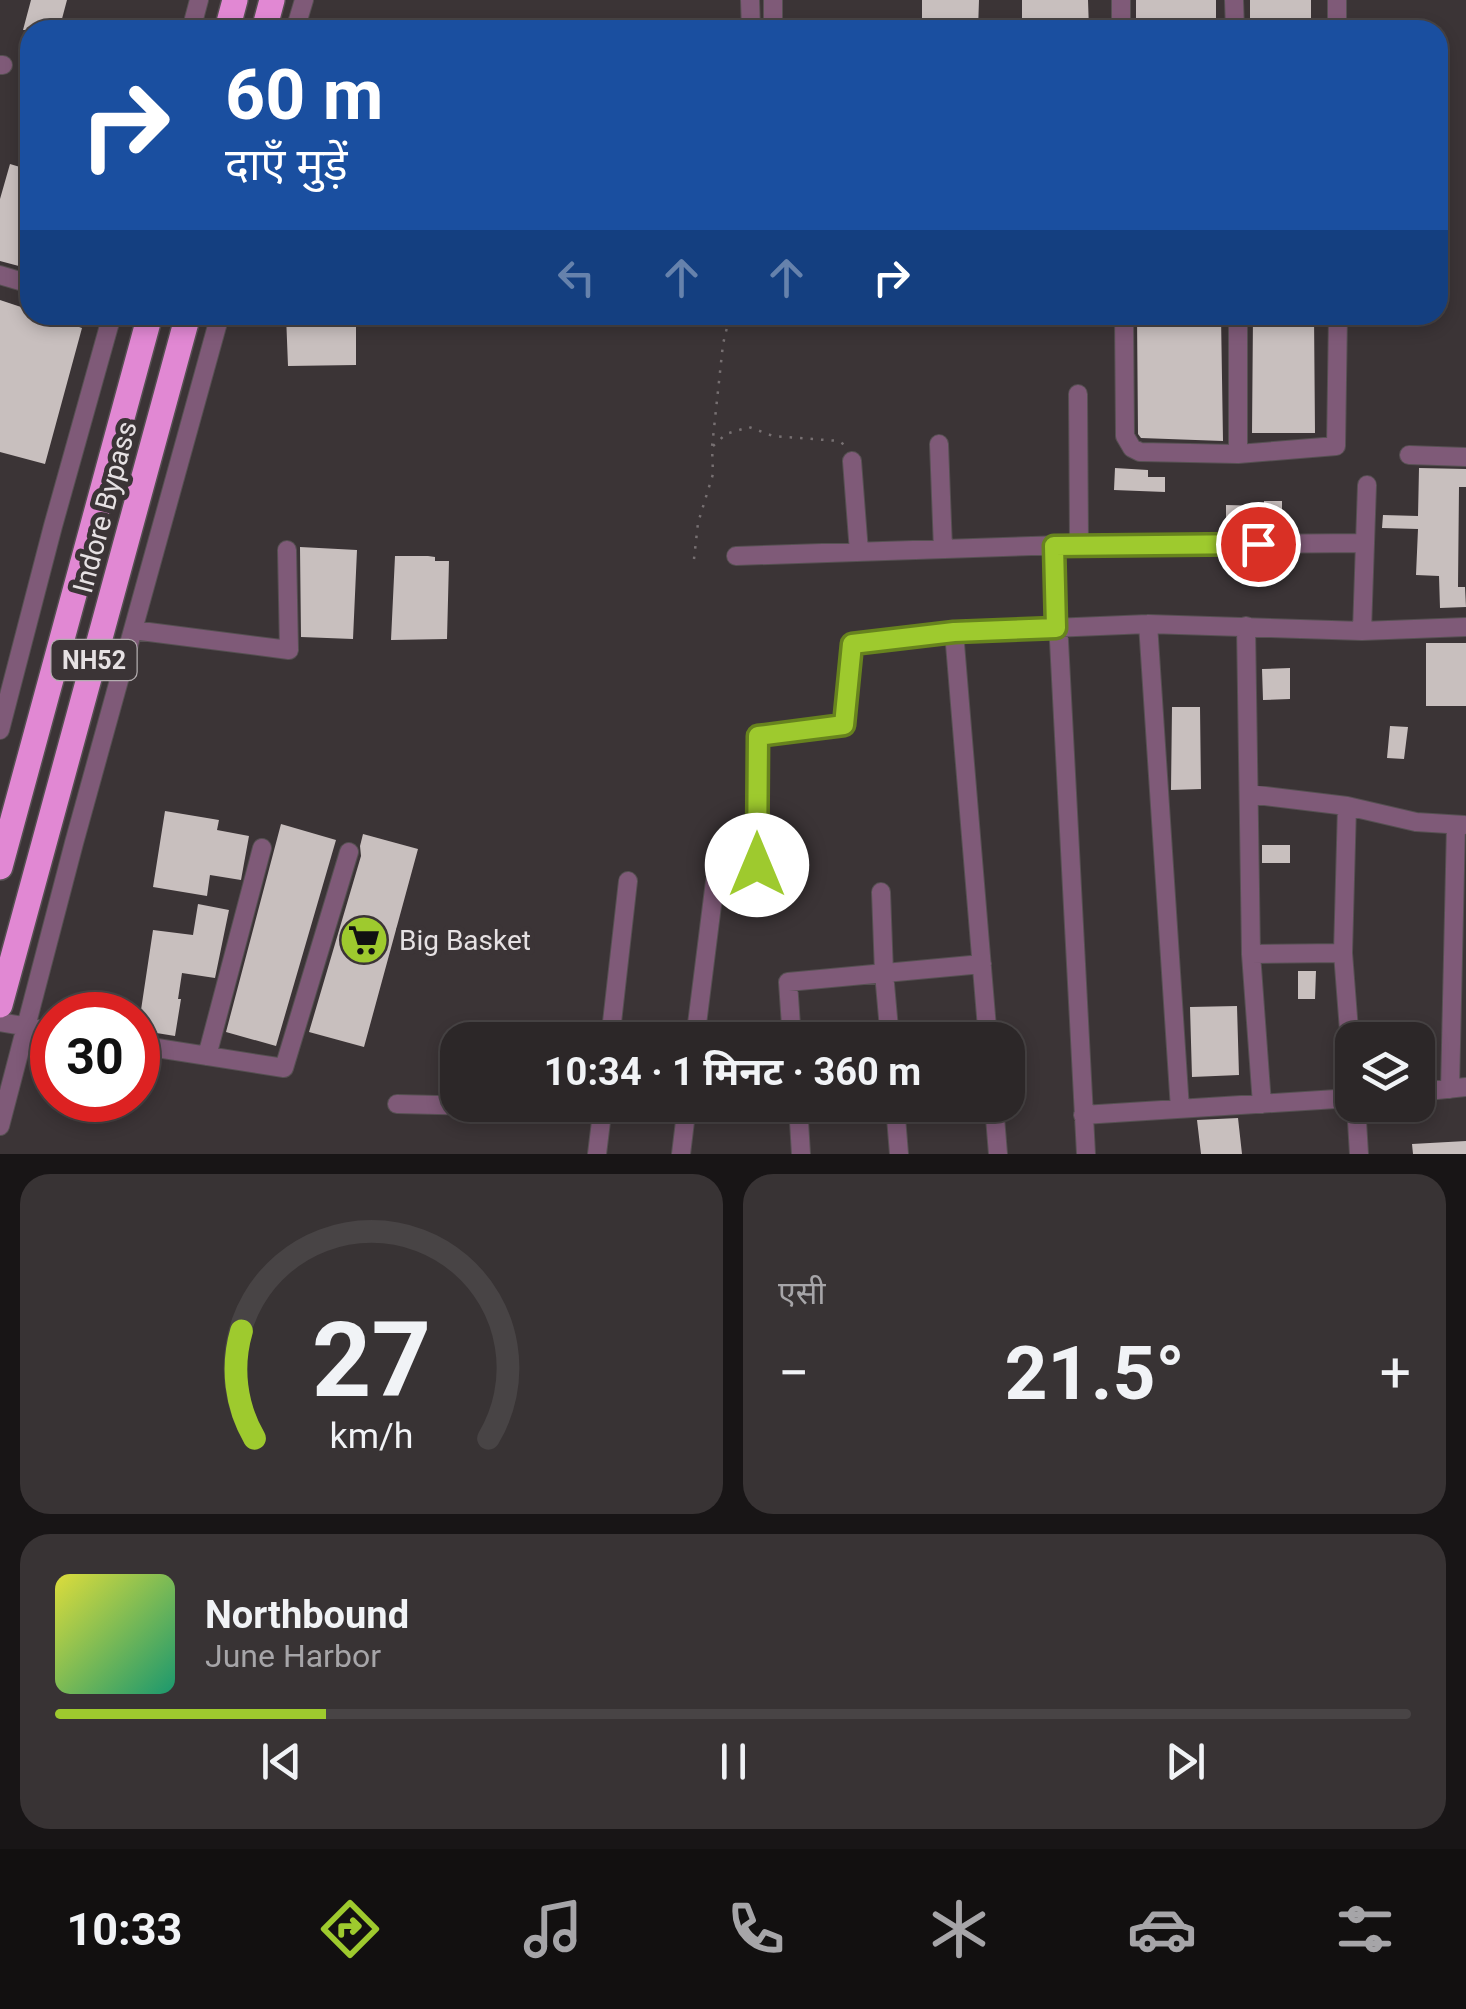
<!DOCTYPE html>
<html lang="hi">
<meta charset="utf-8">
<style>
:root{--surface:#2c2728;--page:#383334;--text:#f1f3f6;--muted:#a6a5a8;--line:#484445;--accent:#9eca2e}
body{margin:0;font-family:Roboto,"Noto Sans Devanagari",sans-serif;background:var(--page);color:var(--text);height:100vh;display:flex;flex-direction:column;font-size:38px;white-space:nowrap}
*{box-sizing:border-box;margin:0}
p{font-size:32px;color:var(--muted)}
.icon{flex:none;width:55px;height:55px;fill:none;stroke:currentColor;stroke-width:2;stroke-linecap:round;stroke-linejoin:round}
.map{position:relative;height:1154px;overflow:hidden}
.side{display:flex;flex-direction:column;gap:20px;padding:20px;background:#181516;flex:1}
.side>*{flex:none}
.top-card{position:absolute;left:20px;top:20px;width:1428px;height:305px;border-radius:30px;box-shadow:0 5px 15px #0003,0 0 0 2px var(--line);background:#1a4fa0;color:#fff;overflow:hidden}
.buttons{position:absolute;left:1335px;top:1022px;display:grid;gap:20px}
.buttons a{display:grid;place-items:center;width:100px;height:100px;border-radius:20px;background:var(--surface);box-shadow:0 5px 15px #0003,0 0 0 2px var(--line);font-size:50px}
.speed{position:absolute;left:30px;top:992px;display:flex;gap:20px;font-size:50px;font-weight:700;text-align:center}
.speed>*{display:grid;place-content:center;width:130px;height:130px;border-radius:50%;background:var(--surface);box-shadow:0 5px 15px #0003,0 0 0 2px var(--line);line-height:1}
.speed .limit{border:15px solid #d22;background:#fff;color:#111}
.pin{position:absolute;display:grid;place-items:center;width:85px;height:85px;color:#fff;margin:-42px;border:5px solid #fff;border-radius:50%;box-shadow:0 2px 10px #0007}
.me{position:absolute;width:110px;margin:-55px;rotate:0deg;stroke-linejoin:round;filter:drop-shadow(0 0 8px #0008)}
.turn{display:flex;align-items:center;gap:35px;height:210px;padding:0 40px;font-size:45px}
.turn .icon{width:130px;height:130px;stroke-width:2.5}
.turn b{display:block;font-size:70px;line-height:85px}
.lanes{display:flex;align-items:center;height:95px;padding:0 40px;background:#0003;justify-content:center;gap:50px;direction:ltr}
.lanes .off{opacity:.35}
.big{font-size:75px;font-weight:700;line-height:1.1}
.side .tile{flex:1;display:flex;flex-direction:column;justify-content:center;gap:15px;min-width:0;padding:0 35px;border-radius:30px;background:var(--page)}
.side .dial{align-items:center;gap:0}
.dial svg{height:260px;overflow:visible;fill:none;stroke:var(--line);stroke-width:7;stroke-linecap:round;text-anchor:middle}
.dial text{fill:var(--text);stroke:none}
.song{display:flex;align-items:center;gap:30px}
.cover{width:120px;height:120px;border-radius:15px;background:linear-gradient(135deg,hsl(60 70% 55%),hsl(160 70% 35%))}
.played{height:10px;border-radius:5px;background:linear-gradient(90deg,var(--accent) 20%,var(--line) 20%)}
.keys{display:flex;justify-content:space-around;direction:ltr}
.heat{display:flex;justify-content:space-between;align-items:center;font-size:55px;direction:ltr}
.side .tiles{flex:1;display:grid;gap:20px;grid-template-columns:1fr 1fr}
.tile:last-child{grid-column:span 2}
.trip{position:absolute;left:440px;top:1022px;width:585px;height:100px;border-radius:30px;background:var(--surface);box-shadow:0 5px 15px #0003,0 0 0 2px var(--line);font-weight:700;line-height:100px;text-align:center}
.tabs{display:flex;height:160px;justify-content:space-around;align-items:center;background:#121010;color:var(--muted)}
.tabs .icon{width:70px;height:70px}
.tabs .selected{color:var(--accent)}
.tabs b{font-size:45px;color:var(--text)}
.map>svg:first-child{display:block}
.building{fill:#c8bfbe}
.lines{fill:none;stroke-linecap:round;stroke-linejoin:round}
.minor-casing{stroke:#565052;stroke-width:20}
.highway-casing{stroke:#565052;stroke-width:28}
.path{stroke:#777072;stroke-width:2.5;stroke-dasharray:2.5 8;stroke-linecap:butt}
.minor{stroke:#7f5a78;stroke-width:18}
.highway{stroke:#e188d3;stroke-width:25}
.route-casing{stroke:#67831e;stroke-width:25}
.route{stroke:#9eca2e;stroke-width:18}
.labels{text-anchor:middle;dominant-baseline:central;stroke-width:10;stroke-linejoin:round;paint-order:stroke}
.shield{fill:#3b3436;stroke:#b3adaf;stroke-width:2.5}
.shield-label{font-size:25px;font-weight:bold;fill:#e6e1e3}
.street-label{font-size:28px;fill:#e6e1e3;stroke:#3b3436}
.poi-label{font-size:28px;fill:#e6e1e3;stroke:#3b3436;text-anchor:start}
</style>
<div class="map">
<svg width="1466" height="1154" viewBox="0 0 1466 1154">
<rect width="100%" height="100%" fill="#3b3436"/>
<path class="building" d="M31 0H67L59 30H23Z
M922 0H979L978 30H922Z
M1022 0H1088L1089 30H1022Z
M1136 0H1216V30H1136Z
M1250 0H1311V30L1277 28V30H1250Z
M10 164 30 170V269L0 261V199Z
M0 300 30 310V315H44L82 328 45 464 0 452Z
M286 315H356V365L288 366Z
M1137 315H1221L1223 441 1141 438 1138 434Z
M1253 315H1314L1315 433H1252Z
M1115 468 1148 470V477H1165V492L1114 490Z
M1419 468 1466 469V487H1459L1458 587H1465L1466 607 1440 608 1439 576 1416 575 1418 529 1382 528 1383 515 1418 516Z
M1264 501H1282V527L1226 526V505L1264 506Z
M300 547 357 550 353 639 301 637Z
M395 556H428L435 557V561H449L447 639 391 640Z
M1426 643H1466V706H1426Z
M1290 668V699L1263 700 1262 669Z
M1172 707H1200L1201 789 1171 790Z
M1390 726 1408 727 1404 759 1387 758Z
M165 811 219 820 217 830 249 836 241 880 210 875 207 896 153 887Z
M281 824 336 840 276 1046 226 1032Z
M363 834 418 849 364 1047 309 1032 361 856 360 846Z
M1262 845H1290V863H1262Z
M198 904 229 910 215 978 182 973 178 999H181L175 1036 138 1030 153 930 193 935Z
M1298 971H1316L1315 999H1298Z
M1237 1006 1239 1075 1192 1077 1190 1007Z
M1238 1118 1242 1154H1201L1197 1120Z
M1466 1141V1154H1413L1412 1144Z"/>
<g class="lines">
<g class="minor-casing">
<path id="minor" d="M750 0 751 30
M1121 0V30
M1234 0 1235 30
M1337 0V30
M191 30 199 0
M295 30 304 0
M773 30V0
M0 65H3
M0 275 30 284
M1124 315 1125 436 1132 448 1140 452 1238 454 1336 446 1338 315
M1238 315V454
M1078 394 1079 545
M939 444 943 549
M1409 455 1466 457
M852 461 859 552
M1054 546 1086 1154
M736 556 1063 545 1365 543
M1148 624 1180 1109
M1246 626 1251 954 1343 953 1352 1069
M133 630 289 650 287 550
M1362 631 1367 485
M954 632 988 1040
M0 730 53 526 112 315
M1249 794 1347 806 1343 953
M1347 806 1416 822 1464 825
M881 892 884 973 890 1040
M1251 954 1262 1104
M0 1022 52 1031
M610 1040 628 881
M695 1040 715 881 757 865 758 736 844 725 852 644 954 632 1148 624 1362 631 1466 627
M792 1040 788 982 982 964
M138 1045 284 1068 349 852
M207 1056 262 848
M1450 1089 1456 825
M1418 1092 1466 1087
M397 1104 603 1109
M798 1105 801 1154
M895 1105 899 1154
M994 1105 998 1154
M1356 1105 1359 1154
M1083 1115 1352 1098
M0 1126 74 843 220 315
M597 1154 603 1105
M681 1154 687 1105"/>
</g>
<g class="highway-casing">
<path id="highway" d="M227 30 235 0
M264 30 272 0
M0 867 150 315
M0 1005 188 315"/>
</g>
<path class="path" d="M713 446 726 434 749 427 773 436 839 441 846 446
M694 559 698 523 713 474 712 447 723 344 730 315"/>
<use href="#minor" class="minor"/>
<use href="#highway" class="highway"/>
</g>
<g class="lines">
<g class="route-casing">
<path id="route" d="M757 865 758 736 844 725 852 644 954 632 1056 628 1054 546 1258 544"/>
</g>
<use href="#route" class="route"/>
</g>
<defs>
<g id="supermarket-disc" transform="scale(2.5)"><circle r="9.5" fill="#9eca2e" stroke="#3b3436"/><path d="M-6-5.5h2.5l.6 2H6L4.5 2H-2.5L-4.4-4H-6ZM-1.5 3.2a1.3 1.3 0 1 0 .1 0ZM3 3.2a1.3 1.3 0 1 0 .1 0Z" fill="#111"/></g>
</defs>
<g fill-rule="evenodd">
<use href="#supermarket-disc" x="364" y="940"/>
</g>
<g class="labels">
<rect class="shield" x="51.5" y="640" width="85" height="40" rx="8"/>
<g class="shield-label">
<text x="94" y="660">NH52</text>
</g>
<g class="street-label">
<text transform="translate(105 507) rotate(-75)">Indore Bypass</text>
</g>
<g class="poi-label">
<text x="399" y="940">Big Basket</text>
</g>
</g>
</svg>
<div class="buttons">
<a><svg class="icon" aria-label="layers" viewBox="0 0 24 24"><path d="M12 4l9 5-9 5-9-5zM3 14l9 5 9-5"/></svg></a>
</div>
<div class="speed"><div class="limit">30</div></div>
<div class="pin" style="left:1258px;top:544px;background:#d93025"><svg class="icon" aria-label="arrive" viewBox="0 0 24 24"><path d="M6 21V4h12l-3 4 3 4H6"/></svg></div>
<svg class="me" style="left:757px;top:865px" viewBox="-20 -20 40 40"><circle r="19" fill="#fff"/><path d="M0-13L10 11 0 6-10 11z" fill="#9eca2e"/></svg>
<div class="trip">10:34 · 1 मिनट · 360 m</div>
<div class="top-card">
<div class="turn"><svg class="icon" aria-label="right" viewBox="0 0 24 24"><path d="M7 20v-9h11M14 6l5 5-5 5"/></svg><div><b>60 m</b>दाएँ मुड़ें</div></div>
<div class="lanes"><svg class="icon off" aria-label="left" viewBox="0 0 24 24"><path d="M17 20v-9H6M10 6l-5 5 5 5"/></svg><svg class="icon off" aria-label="ahead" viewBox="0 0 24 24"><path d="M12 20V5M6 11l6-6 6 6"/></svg><svg class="icon off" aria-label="ahead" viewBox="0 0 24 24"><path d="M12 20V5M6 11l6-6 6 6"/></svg><svg class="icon" aria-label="right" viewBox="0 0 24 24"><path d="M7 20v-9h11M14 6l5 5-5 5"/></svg></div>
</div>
</div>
<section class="side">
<div class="tiles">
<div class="tile dial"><svg viewBox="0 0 100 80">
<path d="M14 69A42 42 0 1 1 86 69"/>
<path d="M14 69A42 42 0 0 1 10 36" stroke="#9eca2e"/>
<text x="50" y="56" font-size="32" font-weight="700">27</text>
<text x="50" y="72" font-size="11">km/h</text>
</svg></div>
<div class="tile"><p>एसी</p>
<div class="heat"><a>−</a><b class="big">21.5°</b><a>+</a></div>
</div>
<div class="tile">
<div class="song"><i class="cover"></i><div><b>Northbound</b><p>June Harbor</p></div></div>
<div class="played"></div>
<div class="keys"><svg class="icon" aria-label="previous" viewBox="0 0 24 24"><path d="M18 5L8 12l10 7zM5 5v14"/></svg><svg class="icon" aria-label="pause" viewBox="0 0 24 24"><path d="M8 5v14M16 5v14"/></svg><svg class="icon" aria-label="next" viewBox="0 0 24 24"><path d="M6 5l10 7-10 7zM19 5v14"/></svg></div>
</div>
</div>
</section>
<nav class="tabs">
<b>10:33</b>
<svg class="icon selected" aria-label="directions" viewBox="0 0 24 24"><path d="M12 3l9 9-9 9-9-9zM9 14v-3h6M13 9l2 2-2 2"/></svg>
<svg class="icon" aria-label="music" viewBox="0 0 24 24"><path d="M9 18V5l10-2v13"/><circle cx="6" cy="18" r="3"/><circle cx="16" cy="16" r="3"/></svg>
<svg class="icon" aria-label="phone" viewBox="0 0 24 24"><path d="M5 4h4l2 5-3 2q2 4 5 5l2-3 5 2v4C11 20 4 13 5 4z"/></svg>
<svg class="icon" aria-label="climate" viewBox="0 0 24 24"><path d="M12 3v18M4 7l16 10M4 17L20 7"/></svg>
<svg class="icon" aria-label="car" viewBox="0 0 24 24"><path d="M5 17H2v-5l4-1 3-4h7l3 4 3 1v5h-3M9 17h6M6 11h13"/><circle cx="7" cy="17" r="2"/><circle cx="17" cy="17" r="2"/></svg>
<svg class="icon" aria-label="filters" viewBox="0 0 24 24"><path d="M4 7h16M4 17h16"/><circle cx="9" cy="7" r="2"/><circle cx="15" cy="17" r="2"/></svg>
</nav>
